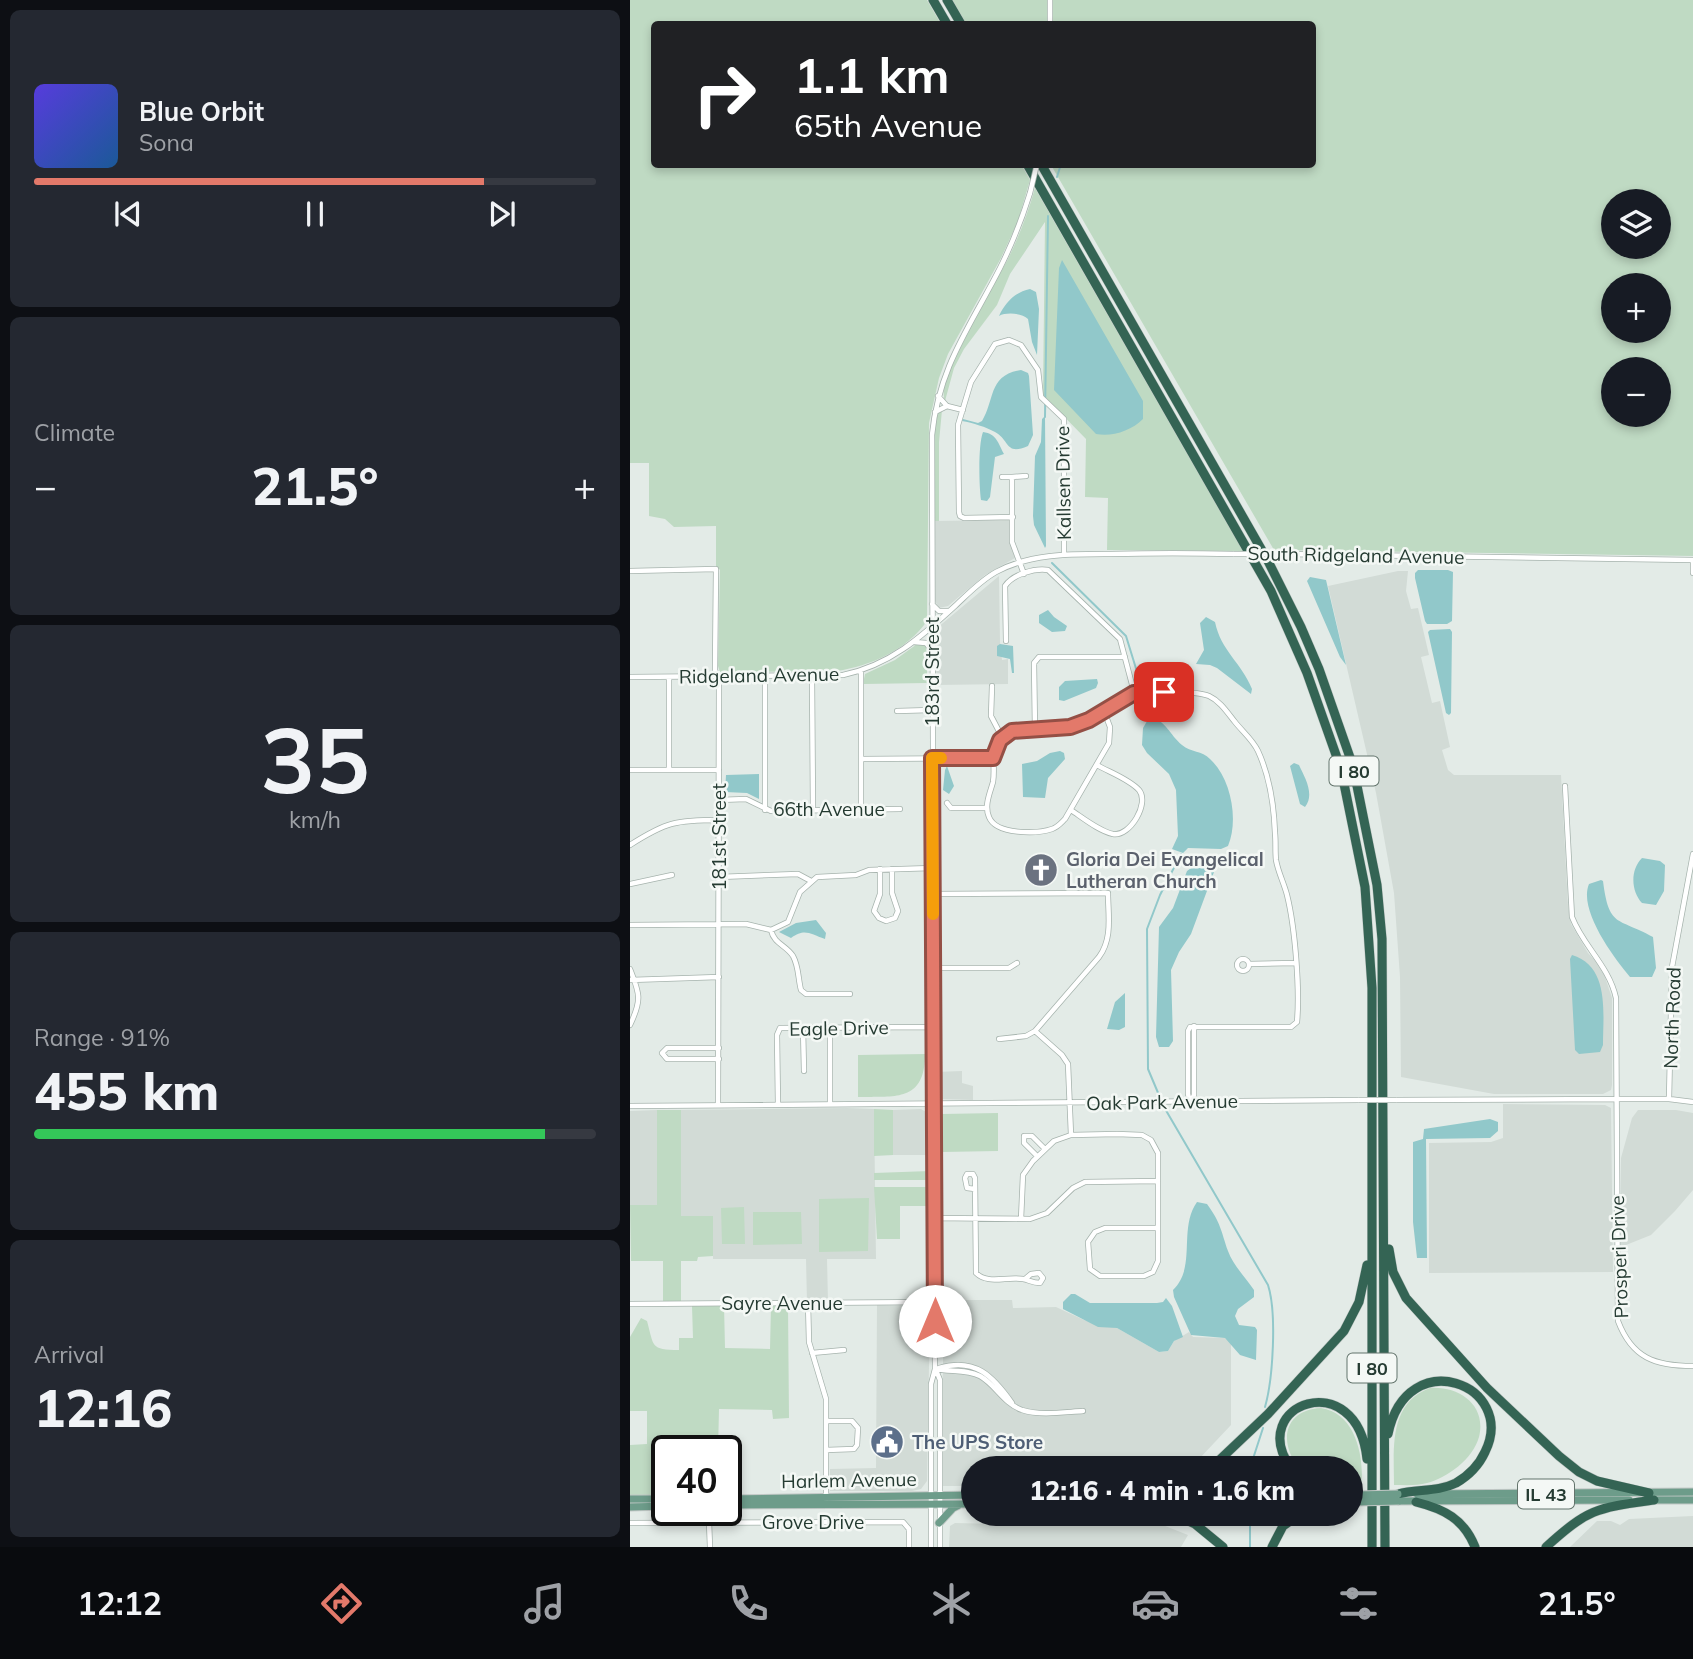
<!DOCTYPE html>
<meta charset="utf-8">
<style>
:root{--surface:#171b24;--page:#242831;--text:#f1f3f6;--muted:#9ea1a6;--line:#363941;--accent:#e3796a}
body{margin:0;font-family:Mulish,sans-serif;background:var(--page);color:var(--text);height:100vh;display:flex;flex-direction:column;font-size:26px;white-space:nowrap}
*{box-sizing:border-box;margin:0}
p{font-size:23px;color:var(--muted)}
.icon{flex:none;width:38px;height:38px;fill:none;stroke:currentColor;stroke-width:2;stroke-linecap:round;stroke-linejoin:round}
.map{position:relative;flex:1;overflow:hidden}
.side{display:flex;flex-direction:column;gap:10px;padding:10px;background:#0d0f14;width:630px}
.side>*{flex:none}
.top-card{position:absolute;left:21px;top:21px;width:665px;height:147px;border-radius:7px;box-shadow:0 4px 10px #0003;background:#202124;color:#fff;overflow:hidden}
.fabs{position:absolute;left:971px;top:189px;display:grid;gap:14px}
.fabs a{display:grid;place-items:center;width:70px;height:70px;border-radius:50%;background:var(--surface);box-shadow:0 4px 10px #0003;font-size:35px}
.speed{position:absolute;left:21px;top:1435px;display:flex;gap:14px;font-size:35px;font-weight:700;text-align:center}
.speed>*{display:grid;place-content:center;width:91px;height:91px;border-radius:50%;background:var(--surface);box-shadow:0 4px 10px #0003;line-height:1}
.speed .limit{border:4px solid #111;border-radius:10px;background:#fff;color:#111}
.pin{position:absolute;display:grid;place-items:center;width:60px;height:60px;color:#fff;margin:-30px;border-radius:14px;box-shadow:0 4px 10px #0006}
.me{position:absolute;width:77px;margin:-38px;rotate:0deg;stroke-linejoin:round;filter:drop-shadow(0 0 5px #0008)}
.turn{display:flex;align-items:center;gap:24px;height:147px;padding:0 28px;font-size:32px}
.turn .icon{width:91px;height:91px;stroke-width:2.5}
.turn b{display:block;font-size:49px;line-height:60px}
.big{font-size:52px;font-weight:800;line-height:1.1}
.side .tile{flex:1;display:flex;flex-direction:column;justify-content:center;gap:10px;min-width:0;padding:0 24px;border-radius:10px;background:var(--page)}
.side .dial{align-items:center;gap:0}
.dial b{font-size:91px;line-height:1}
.song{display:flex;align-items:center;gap:21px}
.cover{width:84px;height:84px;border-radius:10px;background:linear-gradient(135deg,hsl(250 70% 55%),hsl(210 70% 35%))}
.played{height:7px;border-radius:4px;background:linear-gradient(90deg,var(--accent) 80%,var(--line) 80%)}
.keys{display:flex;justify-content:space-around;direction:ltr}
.heat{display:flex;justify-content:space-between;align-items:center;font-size:38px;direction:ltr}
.charge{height:10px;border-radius:5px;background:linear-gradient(90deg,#34c759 91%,var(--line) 0)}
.trip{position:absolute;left:331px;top:1456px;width:402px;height:70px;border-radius:35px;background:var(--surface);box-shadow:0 4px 10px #0003;font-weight:800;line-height:70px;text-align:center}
.tabs{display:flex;height:112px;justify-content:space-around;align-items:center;background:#090b0e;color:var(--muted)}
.tabs .icon{width:49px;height:49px}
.tabs .current{color:var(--accent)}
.tabs b{font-size:32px;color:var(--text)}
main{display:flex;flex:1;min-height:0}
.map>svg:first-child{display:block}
.built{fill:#d2dbd6}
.green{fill:#bfdac3;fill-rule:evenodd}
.water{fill:#91c8ca}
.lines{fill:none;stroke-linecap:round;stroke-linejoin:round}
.stream{stroke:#91c8ca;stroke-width:2}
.minor-casing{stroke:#a6b3ad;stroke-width:6}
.major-casing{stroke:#c2c8c6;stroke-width:9}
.highway-casing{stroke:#c2c8c6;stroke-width:10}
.minor{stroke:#fff;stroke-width:4.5}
.major{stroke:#6d9c8a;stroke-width:7}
.highway{stroke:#346454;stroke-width:9}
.minor-bridge-casing{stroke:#a6b3ad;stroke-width:6;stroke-linecap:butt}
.major-bridge-casing{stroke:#c2c8c6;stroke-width:9;stroke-linecap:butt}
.minor-bridge{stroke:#fff;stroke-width:4.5}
.major-bridge{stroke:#6d9c8a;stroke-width:7}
.route-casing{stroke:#944f45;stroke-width:18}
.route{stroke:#e3796a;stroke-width:12}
.slow{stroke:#f59e0b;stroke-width:12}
.labels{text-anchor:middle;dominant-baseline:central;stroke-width:5;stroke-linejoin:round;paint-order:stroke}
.shield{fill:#f4f8f5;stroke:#63746c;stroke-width:2}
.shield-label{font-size:18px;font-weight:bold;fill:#253b32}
.street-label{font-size:19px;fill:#253b32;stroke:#f4f8f5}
.worship-label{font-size:19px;font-weight:bold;fill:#5b616d;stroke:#f4f8f5;text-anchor:start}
.service-label{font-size:19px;font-weight:bold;fill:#4e5e75;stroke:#f4f8f5;text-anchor:start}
</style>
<main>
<section class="side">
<div class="tile">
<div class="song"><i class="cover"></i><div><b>Blue Orbit</b><p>Sona</p></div></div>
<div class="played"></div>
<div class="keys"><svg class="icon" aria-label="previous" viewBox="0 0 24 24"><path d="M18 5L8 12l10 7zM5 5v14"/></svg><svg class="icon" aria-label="pause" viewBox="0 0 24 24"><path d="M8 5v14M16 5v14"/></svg><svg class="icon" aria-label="next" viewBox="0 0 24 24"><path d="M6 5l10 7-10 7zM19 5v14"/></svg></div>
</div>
<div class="tile"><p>Climate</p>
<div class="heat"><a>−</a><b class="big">21.5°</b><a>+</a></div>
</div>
<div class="tile dial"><b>35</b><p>km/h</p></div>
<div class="tile"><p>Range · 91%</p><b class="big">455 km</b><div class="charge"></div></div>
<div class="tile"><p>Arrival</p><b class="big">12:16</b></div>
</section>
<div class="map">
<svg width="1063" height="1547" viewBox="0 0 1063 1547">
<rect width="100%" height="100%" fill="#e3ebe7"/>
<path class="built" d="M379 520 381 545 385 558 355 575 318 606 309 608 305 601 303 521Z
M768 571H778L776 591 781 609 788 608 799 655 791 657 802 703 810 701 820 747 812 750 818 770 824 775H931L938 906 941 924 958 953 972 968 982 998V1085L981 1090 973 1094H864L771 1077 770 977 764 893 746 793 698 586Z
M369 576 370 642 372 660 378 659V684L306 685 307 628Z
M332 1071V1083L343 1086V1100L310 1099 306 1072Z
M873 1104 975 1105 981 1108 983 1272 799 1273V1143L861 1142 873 1138Z
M217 1108 244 1109 246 1259H197L198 1302H177L176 1259H83V1217H51V1110Z
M291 1109 296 1112 299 1122 300 1155H263V1110Z
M27 1110V1205H0V1111Z
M1008 1110H1046L1063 1113V1190L1045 1211 1021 1235 991 1247V1158L1002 1118Z
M314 1300H382L383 1308 426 1307 454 1320 487 1328 529 1352 538 1351 544 1341 559 1332 563 1337 595 1338 601 1343V1425L569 1459 551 1468H343V1486H311Z
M247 1305 296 1306 300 1308 297 1481 291 1489 282 1491H200V1469L246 1468Z
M466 1515 525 1522 558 1535 551 1547H319L320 1526 325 1523 366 1524 367 1516Z
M1063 1516V1547H940L967 1521H981L990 1525 999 1519Z"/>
<path class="green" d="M0 0H297L311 24H24V164H391L400 180 388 221 371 258 318 354 309 378 299 423 297 621C277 650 240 666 207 671L90 672 88 666 90 570 86 566V526L44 527 35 519 19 516V463H0Z
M322 0H1063V556L644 550 421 165 682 164V24H336ZM984 201H1029V247H984ZM984 285H1029V331H984ZM984 369H1029V415H984Z
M405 188 613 551 477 550 478 498 455 497 456 439 413 395 415 222 380 274 367 305 334 349 324 368 315 401C304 377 365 285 378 259 389 236 398 213 405 188Z
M312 410 309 442V521H303V443L307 413Z
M287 644 295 645 297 650V683L233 684 235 674 265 660Z
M295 1054C295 1103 264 1096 228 1097V1055Z
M244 1109 263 1110V1155L244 1156Z
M27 1110H51V1216H83V1256L68 1257 67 1261H51V1301H33V1261H1L0 1205H27Z
M368 1113V1151L312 1152V1114Z
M300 1171V1178L297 1180H244V1173Z
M244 1187H300V1206H270V1239H247Z
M239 1198 238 1251 189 1252V1199Z
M114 1207 115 1244H92L91 1208Z
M123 1212H171L172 1244 123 1245Z
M94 1305 95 1348 140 1349 141 1306H158L159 1418 143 1419 142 1410 89 1409 88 1451H37V1497H0V1445L17 1444V1411H0V1337L11 1318 17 1321C24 1346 20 1350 49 1350V1338H63L62 1306Z
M800 1388C829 1386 857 1405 849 1437 843 1459 817 1478 797 1483 787 1486 774 1485 764 1485 764 1450 758 1403 800 1388Z
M691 1408C726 1413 735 1458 731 1488H721V1468H669C648 1442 654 1410 691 1408Z"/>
<path class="water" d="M432 260 513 401V419C501 431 482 437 466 434L424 390 429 268Z
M400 289 406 292 409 309 407 355 402 342 398 319C392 313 376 312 369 316 375 303 385 292 400 289Z
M391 370 398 373 399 376 403 435 398 446C375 456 380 440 365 432 356 427 343 423 332 421L333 419 348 423 352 421C365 400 358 375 391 370Z
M415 416 416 546 415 548 404 525 403 516 405 456 411 442 412 419Z
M353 432C367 434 368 443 374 454L365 457 360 497 357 501 351 500C349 485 348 445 353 432Z
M788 570H818L823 572 822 621 817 624H797L795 621 785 578V573Z
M680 577 696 580 716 665 710 657 677 581Z
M418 610 424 617 437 626 435 631 422 632 409 623V615Z
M576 617 585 622C591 651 611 662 622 689L621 694 587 668 580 665 566 664 574 650 570 623Z
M820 629 822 632 821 713 819 715 816 713 798 632 800 630Z
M370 644 383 646 384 673H382L380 659 367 656V646Z
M467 679 468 683 466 688 434 701 429 700V687L435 681Z
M520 716C537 722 539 734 552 745 561 753 572 750 580 759 601 778 609 820 598 846L591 849 558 848 553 853 542 849 548 836 546 790 539 774 517 753 512 745 513 728Z
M430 751 434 753 435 759 418 778 415 798 393 797 392 764 407 761 420 753Z
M664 763 669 765C675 778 685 794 675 807L670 804 660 766Z
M317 766 324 786 319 794 313 790 315 770Z
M129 774V799L117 793 95 792 96 775Z
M1012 858 1030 861 1035 865 1034 891 1026 905 1012 903C1001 891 1000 870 1012 858Z
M571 861 584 867V872L561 934 549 952 541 970 543 1041 539 1047H529L526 1037 529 927 543 908 557 871Z
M971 880 973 881C979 928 987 917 1023 937L1026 968 1022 977H1000C984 958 948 910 959 884Z
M186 920 196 933 195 939C180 934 175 928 161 938L149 932 166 923Z
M942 955C980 966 973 1014 973 1045L970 1052 949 1054 945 1050 940 959Z
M495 993V1027L489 1030 477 1029 485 1002Z
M860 1119 868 1122V1131L860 1138 796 1139 797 1258H787L783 1222V1142L793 1139 794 1129Z
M567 1202 577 1204C591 1223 591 1231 598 1251 603 1265 616 1278 624 1290V1297L608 1309 605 1316 609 1325 625 1327 627 1330 626 1360 610 1355 595 1338 561 1335 544 1297 543 1290C567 1267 548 1229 567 1202Z
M441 1294H445L460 1303H527L533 1302 536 1298 542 1306 553 1337 544 1341 538 1351 529 1352 487 1328 468 1327 433 1309V1302Z"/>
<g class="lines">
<path class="stream" d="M427 177 431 164
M415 417 418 216
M422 563 496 636 512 688
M515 697 521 717
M551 854 530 895 517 929 518 1069 534 1107 638 1285C647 1313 643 1379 635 1407
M620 1468 633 1428
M620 1547V1514"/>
<g class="minor-casing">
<path id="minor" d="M420 24V0
M317 406 333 410
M305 412 317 406 308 396
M372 477H382
M383 517 334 518 330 516 329 512 328 425 341 382 365 344 379 340 391 345 408 370 411 397 434 419V555
M651 554 1063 560V573
M0 571 86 569 85 670 89 684 88 1105
M394 574 382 542V477L396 476
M302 604 309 611H318
M376 641 375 586C383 574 405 568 418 570L490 639 504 692
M284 642 296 643 302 651
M231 672V810
M0 677 213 675C260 665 290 638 325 606 338 594 350 581 366 572 401 553 442 554 481 554 522 553 563 553 604 554
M39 677V770
M182 677 183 810
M135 678V810
M362 686 361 716 372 737
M267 711 302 710
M474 711 480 727 479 743 435 819C431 823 428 827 422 829 407 834 366 835 359 817 354 805 360 793 363 782 365 771 362 760 365 750 374 718 420 733 445 725 464 718 489 696 505 693 519 690 566 691 579 696 590 701 597 712 605 722 612 731 623 740 628 751 639 775 644 806 645 833 646 842 645 851 646 860 648 872 654 883 657 895 665 927 670 989 667 1022L661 1027H560L558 1031V1094L560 1102
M405 730 404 663 409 657H495
M231 759 363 758
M0 770H89
M935 786 942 917C953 946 979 966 986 998L988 1321C1002 1358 1025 1366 1063 1366
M89 800 116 799 141 811 270 809
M317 803 321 808H357
M441 810C453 818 469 831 483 834 500 837 520 803 509 790 499 779 479 772 467 765
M0 845C36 822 46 820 89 820
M250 869V894L244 911 249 918 256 921 265 918 268 911 262 893V869
M89 877 168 874 181 881
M0 884 42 875
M303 894 478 893C478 915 483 938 469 957L405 1031 396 1036 369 1039
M0 925 116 924 141 930 158 922 170 892 187 877 226 875 239 870 303 868
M141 930C144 944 156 945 163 956 169 967 168 979 171 990L176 994H220
M607 965a6 6 0 1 1 12 0a6 6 0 1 1-12 0Z
M619 964 665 963
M303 968H379L387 963
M0 969C10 994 12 1000 0 1025
M0 980 89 977
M200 1027V1104
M173 1028 174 1071
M405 1031 432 1055 438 1064 441 1135
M89 1059H37L32 1053 37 1048H89
M1039 1099 1042 967 1063 854
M766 1100 986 1099H1039L1063 1102
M561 1101 564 1095V1026
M148 1105 147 1035 150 1028 303 1027
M0 1106 729 1100
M407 1156 394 1143V1136H402L415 1149
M345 1189 337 1188 335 1178 337 1174H343L345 1178 346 1273C358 1285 377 1276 393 1279 399 1280 402 1283 410 1283L413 1278 409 1273 401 1274 395 1279
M304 1218 400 1219 417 1213 443 1188 455 1182 528 1181
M391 1219 393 1175 403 1161 424 1141 441 1135 487 1134 512 1135 521 1140 528 1153V1261L523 1272 514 1276H470L460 1269 458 1242 465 1232 475 1228H528
M178 1303 179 1342 196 1399V1499
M0 1304 305 1302
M182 1353 214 1350
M309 1368C345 1357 363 1376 382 1403
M306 1369C320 1372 337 1369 350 1376 366 1385 373 1403 392 1410 410 1416 435 1412 453 1411
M306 1370 310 1380V1547
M196 1450 224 1449 227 1445 228 1428 222 1421H197
M79 1522 80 1547
M0 1523 273 1522 279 1529V1547
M301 1547V1384L305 1369 302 435C309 366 340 327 370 268 382 244 392 219 400 193"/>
</g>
<g class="major-casing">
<path id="major" d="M787 1494 1063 1492
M0 1499H37
M96 1499 343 1495
M1022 1500H1063
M769 1501 999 1500
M96 1505 343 1504
M0 1507 37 1506
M309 1523 323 1508 329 1505"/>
</g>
<g class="highway-casing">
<path id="highway" d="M303 0 317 24
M317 0 331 24
M397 164 641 591 677 673 711 769 735 887 742 988V1547
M411 164 638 561 671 627 689 669 723 766 747 885 752 939 755 1547
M759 1249 763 1272 776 1298 857 1388 929 1456 949 1472 967 1481 1019 1493
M758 1434C777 1342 888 1385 855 1452 849 1465 838 1476 826 1483 808 1492 788 1489 768 1494
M581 1468 638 1414 714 1331 729 1302 737 1265
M661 1468C615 1404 727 1364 737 1459
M786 1502C814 1509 834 1519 845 1547
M543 1514 565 1524 593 1547
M642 1547 653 1526 670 1514
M916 1547C959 1508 967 1508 1024 1500"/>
</g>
<use href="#minor" class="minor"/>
<use href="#major" class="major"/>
<use href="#highway" class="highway"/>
<g class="minor-bridge-casing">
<path id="minor-bridge" d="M400 193 407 164
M604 554H651
M729 1100H766"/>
</g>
<g class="major-bridge-casing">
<path id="major-bridge" d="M727 1495 768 1494
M727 1502 769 1501"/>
</g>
<use href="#minor-bridge" class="minor-bridge"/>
<use href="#major-bridge" class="major-bridge"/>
</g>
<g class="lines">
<g class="route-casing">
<path id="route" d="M305 1321 302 758H363L370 740 382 731 440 727 459 720 504 693 534 692"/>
</g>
<use href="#route" class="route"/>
<path class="slow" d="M303 914 302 758H311"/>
</g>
<defs>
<g id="church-disc" transform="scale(1.75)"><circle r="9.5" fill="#6b7280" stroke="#f4f8f5"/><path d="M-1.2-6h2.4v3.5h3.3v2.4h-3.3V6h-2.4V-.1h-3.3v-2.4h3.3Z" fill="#fff"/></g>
<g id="civic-disc" transform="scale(1.75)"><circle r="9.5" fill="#5c6f8a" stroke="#f4f8f5"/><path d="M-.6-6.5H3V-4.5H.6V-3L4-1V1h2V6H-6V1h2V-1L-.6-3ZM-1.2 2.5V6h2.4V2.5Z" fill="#fff"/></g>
</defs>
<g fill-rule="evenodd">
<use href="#church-disc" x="411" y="870"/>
<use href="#civic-disc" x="257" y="1442"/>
</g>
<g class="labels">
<g class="shield">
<rect x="699.5" y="756.5" width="49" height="29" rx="5"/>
<rect x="717.5" y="1353.5" width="49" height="29" rx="5"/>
<rect x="888" y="1479.5" width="56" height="29" rx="5"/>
</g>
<g class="shield-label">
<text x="724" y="771">I 80</text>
<text x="742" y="1368">I 80</text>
<text x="916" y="1494">IL 43</text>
</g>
<g class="street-label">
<text transform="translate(433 483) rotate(-91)">Kallsen Drive</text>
<text transform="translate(726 555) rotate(1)">South Ridgeland Avenue</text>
<text transform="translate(302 672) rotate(-90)">183rd Street</text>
<text transform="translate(129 675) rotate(-1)">Ridgeland Avenue</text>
<text x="199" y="809">66th Avenue</text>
<text transform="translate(89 837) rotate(-90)">181st Street</text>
<text transform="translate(1042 1018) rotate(-88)">North Road</text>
<text transform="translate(209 1028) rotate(-1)">Eagle Drive</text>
<text transform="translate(532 1102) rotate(-1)">Oak Park Avenue</text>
<text transform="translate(989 1257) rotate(-92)">Prosperi Drive</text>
<text x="152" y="1303">Sayre Avenue</text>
<text transform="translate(219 1480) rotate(-1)">Harlem Avenue</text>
<text x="183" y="1522">Grove Drive</text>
</g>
<g class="worship-label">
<text x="436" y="859">Gloria Dei Evangelical<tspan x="436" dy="22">Lutheran Church</tspan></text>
</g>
<g class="service-label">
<text x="282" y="1442">The UPS Store</text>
</g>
</g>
</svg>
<div class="fabs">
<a><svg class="icon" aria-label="layers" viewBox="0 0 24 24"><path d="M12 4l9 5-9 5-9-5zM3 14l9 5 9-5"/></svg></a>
<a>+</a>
<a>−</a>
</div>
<div class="speed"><div class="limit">40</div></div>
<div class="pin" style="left:534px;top:692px;background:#d93025"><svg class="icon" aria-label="arrive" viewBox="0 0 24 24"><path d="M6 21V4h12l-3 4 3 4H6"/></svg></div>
<svg class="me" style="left:305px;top:1321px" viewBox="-20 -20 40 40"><circle r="19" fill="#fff"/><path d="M0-13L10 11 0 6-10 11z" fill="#e3796a"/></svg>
<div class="trip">12:16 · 4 min · 1.6 km</div>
<div class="top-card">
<div class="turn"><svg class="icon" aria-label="right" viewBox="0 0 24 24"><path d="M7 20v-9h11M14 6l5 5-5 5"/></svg><div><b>1.1 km</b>65th Avenue</div></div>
</div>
</div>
</main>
<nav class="tabs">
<b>12:12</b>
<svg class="icon current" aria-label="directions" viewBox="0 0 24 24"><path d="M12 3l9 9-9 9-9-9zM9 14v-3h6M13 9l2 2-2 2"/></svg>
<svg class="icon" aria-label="music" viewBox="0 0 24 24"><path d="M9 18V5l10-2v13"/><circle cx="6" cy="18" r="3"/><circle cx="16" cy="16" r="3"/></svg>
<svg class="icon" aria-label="phone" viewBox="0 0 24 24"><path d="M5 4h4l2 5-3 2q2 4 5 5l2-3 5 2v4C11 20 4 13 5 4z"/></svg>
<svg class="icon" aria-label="climate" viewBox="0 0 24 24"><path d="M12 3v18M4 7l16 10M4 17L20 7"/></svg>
<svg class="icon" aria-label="car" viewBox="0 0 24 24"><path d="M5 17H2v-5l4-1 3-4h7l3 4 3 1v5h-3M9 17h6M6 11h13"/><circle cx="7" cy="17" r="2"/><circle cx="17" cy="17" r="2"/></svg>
<svg class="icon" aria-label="filters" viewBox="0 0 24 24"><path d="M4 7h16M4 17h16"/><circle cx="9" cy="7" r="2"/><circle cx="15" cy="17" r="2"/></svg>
<b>21.5°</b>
</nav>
